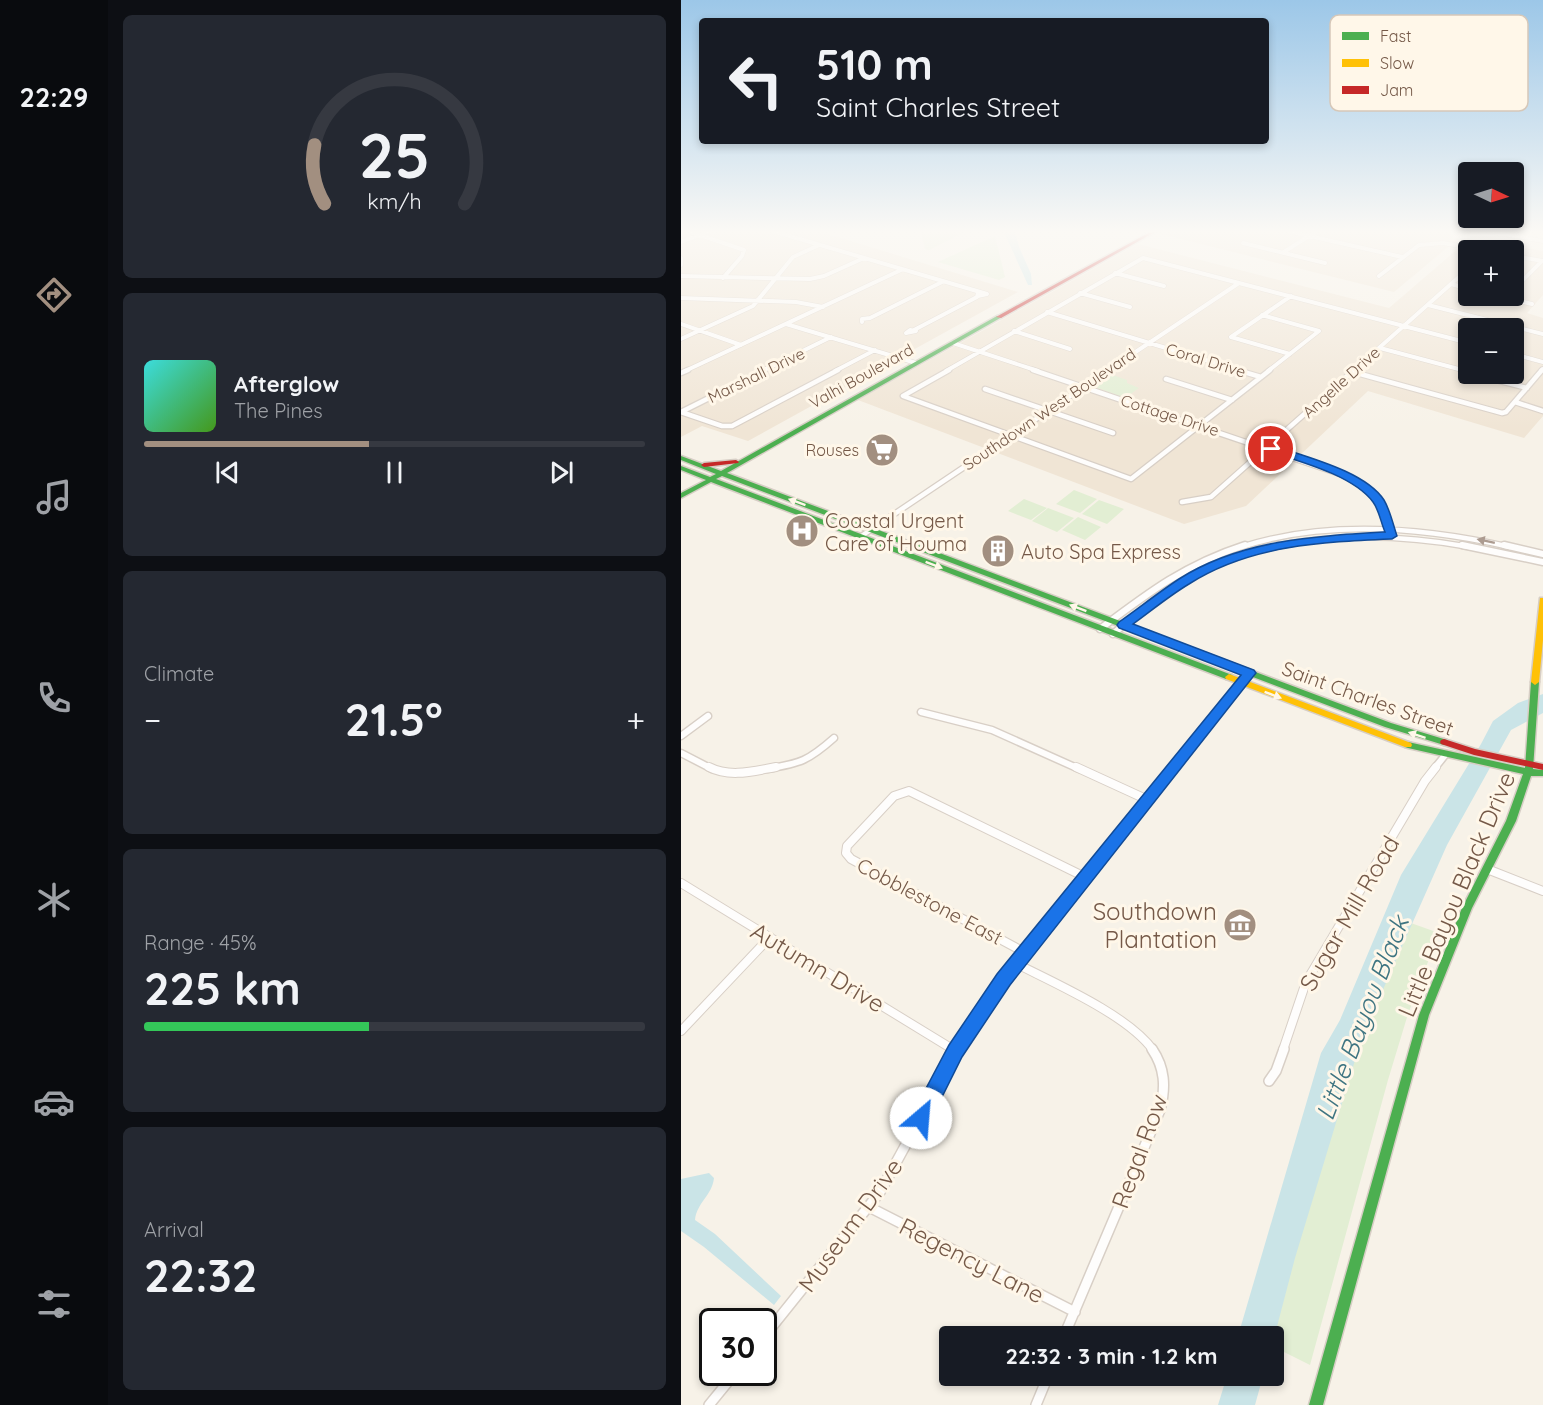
<!DOCTYPE html>
<meta charset="utf-8">
<style>
:root{--surface:#171b24;--page:#242831;--text:#f1f3f6;--muted:#9ea1a6;--line:#363941;--accent:#a28f80}
body{margin:0;font-family:Quicksand,sans-serif;background:var(--page);color:var(--text);height:100vh;display:flex;flex-direction:column;font-size:22px;white-space:nowrap}
*{box-sizing:border-box;margin:0}
p{font-size:20px;color:var(--muted)}
.icon{flex:none;width:33px;height:33px;fill:none;stroke:currentColor;stroke-width:2;stroke-linecap:round;stroke-linejoin:round}
.map{position:relative;flex:1;overflow:hidden}
.details{display:flex;flex-direction:column;gap:15px;padding:15px;background:#0d0f14;width:573px}
.details>*{flex:none}
.top-card{position:absolute;left:18px;top:18px;width:570px;height:126px;border-radius:6px;box-shadow:0 3px 9px #0003;background:#171b24;color:var(--text);overflow:hidden}
.needle{width:39px;rotate:94deg}
.tools{position:absolute;left:777px;top:162px;display:grid;gap:12px}
.tools a{display:grid;place-items:center;width:66px;height:66px;border-radius:6px;background:var(--surface);box-shadow:0 3px 9px #0003;font-size:30px}
.speed{position:absolute;left:18px;top:1308px;display:flex;gap:12px;font-size:30px;font-weight:700;text-align:center}
.speed>*{display:grid;place-content:center;width:78px;height:78px;border-radius:50%;background:var(--surface);box-shadow:0 3px 9px #0003;line-height:1}
.speed .limit{border:3px solid #111;border-radius:9px;background:#fff;color:#111}
.pin{position:absolute;display:grid;place-items:center;width:51px;height:51px;color:#fff;margin:-26px;border:3px solid #fff;border-radius:50%;box-shadow:0 2px 6px #0007}
.me{position:absolute;width:66px;margin:-33px;rotate:27deg;stroke-linejoin:round;filter:drop-shadow(0 0 4px #0008)}
.turn{display:flex;align-items:center;gap:21px;height:126px;padding:0 18px;font-size:27px}
.turn .icon{width:78px;height:78px;stroke-width:2.5}
.turn b{display:block;font-size:42px;line-height:51px}
.big{font-size:45px;font-weight:700;line-height:1.1}
.details .widget{flex:1;display:flex;flex-direction:column;justify-content:center;gap:9px;min-width:0;padding:0 21px;border-radius:9px;background:var(--page)}
.details .dial{align-items:center;gap:0}
.dial svg{height:156px;overflow:visible;fill:none;stroke:var(--line);stroke-width:7;stroke-linecap:round;text-anchor:middle}
.dial text{fill:var(--text);stroke:none}
.song{display:flex;align-items:center;gap:18px}
.cover{width:72px;height:72px;border-radius:9px;background:linear-gradient(135deg,hsl(180 70% 55%),hsl(100 70% 35%))}
.played{height:6px;border-radius:3px;background:linear-gradient(90deg,var(--accent) 45%,var(--line) 45%)}
.keys{display:flex;justify-content:space-around;direction:ltr}
.heat{display:flex;justify-content:space-between;align-items:center;font-size:33px;direction:ltr}
.charge{height:9px;border-radius:4px;background:linear-gradient(90deg,#34c759 45%,var(--line) 0)}
.trip{position:absolute;left:258px;top:1326px;width:345px;height:60px;border-radius:6px;background:var(--surface);box-shadow:0 3px 9px #0003;font-weight:700;line-height:60px;text-align:center}
main{display:flex;flex:1;min-height:0}
.dock{display:flex;flex-direction:column;width:108px;justify-content:space-around;align-items:center;background:#090b0e;color:var(--muted)}
.dock .icon{width:42px;height:42px}
.dock .selected{color:var(--accent)}
.dock b{font-size:27px;color:var(--text)}
.map>svg:first-child{display:block}
.residential{fill:#f0e5d5;fill-rule:evenodd}
.green{fill:#e2eed3}
.water{fill:#cae4e7}
.lines{fill:none;stroke-linecap:round;stroke-linejoin:round}
.street-far4-casing{stroke:#d8cfc6;stroke-width:5}
.street-far3-casing{stroke:#d8cfc6;stroke-width:7}
.street-far2-casing{stroke:#d8cfc6;stroke-width:9}
.street-far1-casing{stroke:#d8cfc6;stroke-width:10}
.street-casing{stroke:#d8cfc6;stroke-width:12}
.fast-casing{stroke:#d7cec5;stroke-width:3}
.slow-casing{stroke:#d7cec5;stroke-width:3}
.jam-casing{stroke:#d7cec5;stroke-width:3}
.street-far4{stroke:#fefdfc;stroke-width:4}
.street-far3{stroke:#fefdfc;stroke-width:4.5}
.street-far2{stroke:#fefdfc;stroke-width:6}
.street-far1{stroke:#fefdfc;stroke-width:8}
.street{stroke:#fefdfc;stroke-width:9}
.fast{fill:#4caf50;fill-rule:evenodd}
.slow{fill:#ffc107;fill-rule:evenodd}
.jam{fill:#c62828;fill-rule:evenodd}
.oneway{fill:#fff7e9}
.oneway2{fill:#ac9b90}
.route{fill:#1a73e8;stroke:#114b97;stroke-width:1.5}
.labels{text-anchor:middle;dominant-baseline:central;stroke-width:6;stroke-linejoin:round;paint-order:stroke}
.far-street-label{font-size:16px;fill:#755948;stroke:#fff7e9}
.far-poi-label{font-size:16px;fill:#755948;stroke:#fff7e9;text-anchor:end}
.poi-label{font-size:20px;fill:#755948;stroke:#fff7e9;text-anchor:start}
.street-label{font-size:20px;fill:#755948;stroke:#fff7e9}
.near-street-label{font-size:24px;fill:#755948;stroke:#fff7e9}
.near-poi-label{font-size:24px;fill:#755948;stroke:#fff7e9;text-anchor:end}
.near-water-label{font-size:26px;font-style:italic;fill:#3f7582;stroke:#fff7e9}
.key{fill:#fff7e9;stroke:#d6c8b9;stroke-width:1.5}
.key-label{font-size:16px;fill:#755948}
</style>
<main>
<nav class="dock">
<b>22:29</b>
<svg class="icon selected" aria-label="directions" viewBox="0 0 24 24"><path d="M12 3l9 9-9 9-9-9zM9 14v-3h6M13 9l2 2-2 2"/></svg>
<svg class="icon" aria-label="music" viewBox="0 0 24 24"><path d="M9 18V5l10-2v13"/><circle cx="6" cy="18" r="3"/><circle cx="16" cy="16" r="3"/></svg>
<svg class="icon" aria-label="phone" viewBox="0 0 24 24"><path d="M5 4h4l2 5-3 2q2 4 5 5l2-3 5 2v4C11 20 4 13 5 4z"/></svg>
<svg class="icon" aria-label="climate" viewBox="0 0 24 24"><path d="M12 3v18M4 7l16 10M4 17L20 7"/></svg>
<svg class="icon" aria-label="car" viewBox="0 0 24 24"><path d="M5 17H2v-5l4-1 3-4h7l3 4 3 1v5h-3M9 17h6M6 11h13"/><circle cx="7" cy="17" r="2"/><circle cx="17" cy="17" r="2"/></svg>
<svg class="icon" aria-label="filters" viewBox="0 0 24 24"><path d="M4 7h16M4 17h16"/><circle cx="9" cy="7" r="2"/><circle cx="15" cy="17" r="2"/></svg>
</nav>
<section class="details">
<div class="widget dial"><svg viewBox="0 0 100 80">
<path d="M14 69A42 42 0 1 1 86 69"/>
<path d="M14 69A42 42 0 0 1 9 39" stroke="#a28f80"/>
<text x="50" y="56" font-size="32" font-weight="700">25</text>
<text x="50" y="72" font-size="11">km/h</text>
</svg></div>
<div class="widget">
<div class="song"><i class="cover"></i><div><b>Afterglow</b><p>The Pines</p></div></div>
<div class="played"></div>
<div class="keys"><svg class="icon" aria-label="previous" viewBox="0 0 24 24"><path d="M18 5L8 12l10 7zM5 5v14"/></svg><svg class="icon" aria-label="pause" viewBox="0 0 24 24"><path d="M8 5v14M16 5v14"/></svg><svg class="icon" aria-label="next" viewBox="0 0 24 24"><path d="M6 5l10 7-10 7zM19 5v14"/></svg></div>
</div>
<div class="widget"><p>Climate</p>
<div class="heat"><a>−</a><b class="big">21.5°</b><a>+</a></div>
</div>
<div class="widget"><p>Range · 45%</p><b class="big">225 km</b><div class="charge"></div></div>
<div class="widget"><p>Arrival</p><b class="big">22:32</b></div>
</section>
<div class="map">
<svg width="862" height="1405" viewBox="0 0 862 1405">
<rect width="100%" height="100%" fill="#f7f2e8"/>
<path class="residential" d="M0 232H140L337 292 67 441 21 426 0 437Z
M479 232H785L713 292 476 233Z
M794 234 830 240 827 245 862 251V295L846 313 862 318V416L843 438 687 391 565 506 503 524 177 400 457 244 708 308ZM788 250H832V296H788ZM788 328H832V374H788Z"/>
<path class="green" d="M240 232H284L248 250 244 249Z
M314 236 324 277 318 280 257 262Z
M426 373 446 380V383L458 388 444 398 409 385Z
M393 490 416 499 399 513 375 504Z
M343 499 366 508 350 520 327 511Z
M418 500 443 509 426 524 401 514Z
M367 508 393 518 376 532 351 521Z
M397 517 420 527 404 540 381 530Z
M727 922 758 933 727 1014 707 1080 629 1365 593 1347 592 1336H583L667 1062Z"/>
<path class="water" d="M323 232H334L338 247 350 274 351 285H347Z
M862 694V713L830 730 766 845 681 1037 614 1258 593 1338 557 1336 640 1053 659 1020 720 875 800 744 812 721 837 703Z
M28 1173 33 1178C31 1196 16 1202 14 1220L34 1234 100 1296 93 1305 23 1247 0 1231V1179Z
M546 1376H582L574 1405H537Z"/>
<g class="lines">
<g class="street-far4-casing">
<path id="street-far4" d="M10 232 63 250 61 256 42 278
M95 232 306 294 297 296
M611 232 721 257
M810 232 862 241
M0 242 26 232
M562 243 644 263
M603 252 634 232
M832 256 862 261
M0 258V265
M434 273 483 286
M0 276 129 279 143 276 183 258
M698 276 738 245 762 243 802 250
M770 284 788 289
M832 290 861 261
M399 293 449 307
M817 296 851 304
M0 298 115 302 142 307
M747 305 862 334
M366 312 561 371
M581 315 638 331
M181 322V319L189 318 261 282
M0 324 60 345
M105 324 235 363
M229 330 235 331 225 333Z
M233 330 296 297 297 293
M333 331 389 349
M550 337 610 296
M550 337 609 354
M0 339 72 306 112 257 138 245
M272 343 357 371
M699 348 785 371
M832 354 862 362
M4 371 220 270
M81 371 150 337
M154 371 194 350
M265 371 462 258 788 343
M426 371 558 283
M587 371 638 331
M672 371 788 268
M860 371 862 369"/>
</g>
<g class="street-far3-casing">
<path id="street-far3" d="M268 370 222 396 450 479 589 370
M352 370 665 476C697 495 698 502 711 536
M556 370 580 377
M780 370 788 372
M672 372 821 413 825 412 861 370
M0 373 7 370
M792 374 846 388
M485 379 551 400
M304 389 432 433
M834 402 862 411
M0 412 41 426H51L157 370
M0 412 84 370
M501 502 530 497 673 370
M179 537 428 370
M560 547C647 519 741 527 829 547
M588 547C655 533 722 535 789 547"/>
</g>
<g class="street-far2-casing">
<path id="street-far2" d="M781 545 862 562
M823 545 862 554
M419 629C468 592 505 564 564 545
M432 634C479 594 534 556 596 545
M240 712 311 730 398 769
M0 736 27 716
M0 753 31 769
M86 769C120 763 127 761 153 738
M492 769 569 673
M753 769 765 754"/>
</g>
<g class="street-far1-casing">
<path id="street-far1" d="M28 767C49 778 73 771 95 767
M395 767 467 800
M806 869 862 891
M0 883 273 1050
M343 952 170 859 165 853 166 846 213 796 228 791 404 877
M334 963C373 983 447 1015 472 1050
M0 1031 89 937
M276 1050 322 979 493 767
M602 1050 625 982 744 781 755 767"/>
</g>
<g class="street-casing">
<path id="street" d="M271 1049 275 1051
M588 1081 595 1071 603 1049
M188 1207 394 1312
M383 1336 479 1110C485 1087 484 1068 471 1049
M82 1338 199 1192 277 1049
M28 1405 55 1372
M355 1405 367 1376"/>
</g>
<g class="fast-casing">
<path id="fast" d="M316 316 321 317 46 473 710 723 766 740 767 742 766 744 763 745 704 727 41 476 35 479 551 675 552 677 551 679H545L30 482 0 498V493L25 480 0 470V466L29 477 35 474 0 460V456L40 471Z
M854 679 858 682 852 769 862 770V776H850L835 821 791 908 748 1015 642 1405H628L738 1015 781 908 825 821 842 774 727 748 724 747 723 745 724 743 727 742 844 768 850 682Z"/>
</g>
<g class="slow-casing">
<path id="slow" d="M859 598H862V640L858 682 854 685 850 682Z
M548 674 730 743 731 745 730 747H724L545 679 544 677Z"/>
</g>
<g class="jam-casing">
<path id="jam" d="M469 232H474L320 318 315 317Z
M55 460 58 462 57 463 23 467 20 465 23 463Z
M763 739 794 749 862 764V770L793 755 760 744 759 742 760 740Z"/>
</g>
<use href="#street-far4" class="street-far4"/>
<use href="#street-far3" class="street-far3"/>
<use href="#street-far2" class="street-far2"/>
<use href="#street-far1" class="street-far1"/>
<use href="#street" class="street"/>
<use href="#fast" class="fast"/>
<use href="#slow" class="slow"/>
<use href="#jam" class="jam"/>
</g>
<defs><path id="oneway-solid" d="M-6-.8H1V-3.2L6.5 0L1 3.2V.8H-6Z" transform="scale(1.5)"/></defs>
<g class="oneway">
<use href="#oneway-solid" transform="translate(116 502) rotate(-160)"/>
<use href="#oneway-solid" transform="translate(253 565) rotate(21)"/>
<use href="#oneway-solid" transform="translate(397 608) rotate(-159)"/>
<use href="#oneway-solid" transform="translate(592 695) rotate(21)"/>
<use href="#oneway-solid" transform="translate(736 735) rotate(-162)"/>
</g>
<use class="oneway2" href="#oneway-solid" transform="translate(805 541) rotate(-168)"/>
<linearGradient id="sky" x2="0" y2="1"><stop stop-color="#9cc7e8"/><stop offset="0.54" stop-color="#fbf9f5"/><stop offset="1" stop-color="#fbf9f5" stop-opacity="0"/></linearGradient>
<rect width="862" height="429" fill="url(#sky)"/>
<path class="route" d="M587 446H594C625 457 684 471 703 500 709 510 712 524 716 536L711 539C641 542 569 545 508 584 488 596 470 611 452 624L573 670 575 673 329 985 281 1057 247 1125 240 1127 233 1125 231 1118 233 1111 268 1045 316 974 560 675 438 628 436 625 438 622C458 608 478 592 498 579 559 540 634 536 704 532 700 523 698 510 692 502 672 475 617 461 587 451Z"/>
<defs>
<g id="supermarket-disc" transform="scale(1.725)"><circle r="9.5" fill="#a28f80" stroke="#fff7e9"/><path d="M-6-5.5h2.5l.6 2H6L4.5 2H-2.5L-4.4-4H-6ZM-1.5 3.2a1.3 1.3 0 1 0 .1 0ZM3 3.2a1.3 1.3 0 1 0 .1 0Z" fill="#fff"/></g>
<g id="hospital-disc" transform="scale(1.725)"><circle r="9.5" fill="#a28f80" stroke="#fff7e9"/><path d="M-5-5h3v3.5h4V-5h3V5h-3V1.5h-4V5h-3Z" fill="#fff"/></g>
<g id="building-disc" transform="scale(1.725)"><circle r="9.5" fill="#a28f80" stroke="#fff7e9"/><path d="M-4-6H4V6H1V3H-1V6H-4ZM-2.5-4.3h1.7v1.8h-1.7ZM.8-4.3h1.7v1.8H.8ZM-2.5-1h1.7V.8h-1.7ZM.8-1h1.7V.8H.8Z" fill="#fff"/></g>
<g id="museum-disc" transform="scale(1.725)"><circle r="9.5" fill="#a28f80" stroke="#fff7e9"/><path d="M0-6L6-3V-2H-6V-3ZM-5-1h2V3h-2ZM-1-1h2V3h-2ZM3-1h2V3H3ZM-6 4H6V6H-6Z" fill="#fff"/></g>
</defs>
<g fill-rule="evenodd">
<use href="#supermarket-disc" x="201" y="450"/>
<use href="#hospital-disc" x="121" y="531"/>
<use href="#building-disc" x="317" y="551"/>
<use href="#museum-disc" x="559" y="925"/>
</g>
<g class="labels">
<g class="far-street-label">
<text transform="translate(525 360) rotate(17)">Coral Drive</text>
<text transform="translate(75 375) rotate(-26)">Marshall Drive</text>
<text transform="translate(180 376) rotate(-29)">Valhi Boulevard</text>
<text transform="translate(660 382) rotate(-42)">Angelle Drive</text>
<text transform="translate(368 409) rotate(-34)">Southdown West Boulevard</text>
<text transform="translate(489 415) rotate(18)">Cottage Drive</text>
</g>
<g class="far-poi-label">
<text x="178" y="450">Rouses</text>
</g>
<g class="poi-label">
<text x="144" y="520">Coastal Urgent<tspan x="144" dy="23">Care of Houma</tspan></text>
<text x="340" y="551">Auto Spa Express</text>
</g>
<g class="street-label">
<text transform="translate(687 698) rotate(20)">Saint Charles Street</text>
<text transform="translate(249 901) rotate(28)">Cobblestone East</text>
</g>
<g class="near-street-label">
<text transform="translate(775 894) rotate(-67)">Little Bayou Black Drive</text>
<text transform="translate(668 913) rotate(-60)">Sugar Mill Road</text>
<text transform="translate(137 967) rotate(31)">Autumn Drive</text>
<text transform="translate(458 1151) rotate(-70)">Regal Row</text>
<text transform="translate(169 1225) rotate(-54)">Museum Drive</text>
<text transform="translate(291 1260) rotate(27)">Regency Lane</text>
</g>
<g class="near-poi-label">
<text x="536" y="911">Southdown<tspan x="536" dy="28">Plantation</tspan></text>
</g>
<g class="near-water-label">
<text transform="translate(681 1018) rotate(-69)">Little Bayou Black</text>
</g>
</g>
<rect x="649" y="15" width="198" height="96" rx="9" class="key"/>
<rect x="661" y="32" width="27" height="8" fill="#4caf50"/>
<rect x="661" y="59" width="27" height="8" fill="#ffc107"/>
<rect x="661" y="86" width="27" height="8" fill="#c62828"/>
<g class="key-label">
<text x="699" y="42">Fast</text>
<text x="699" y="69">Slow</text>
<text x="699" y="96">Jam</text>
</g>
</svg>
<div class="tools">
<a><svg class="needle" viewBox="-14 -14 28 28"><path d="M0-13l5 13h-10z" fill="#e53935"/><path d="M0 13l5-13h-10z" fill="#9ea1a6"/></svg></a>
<a>+</a>
<a>−</a>
</div>
<div class="speed"><div class="limit">30</div></div>
<div class="pin" style="left:590px;top:449px;background:#d93025"><svg class="icon" aria-label="arrive" viewBox="0 0 24 24"><path d="M6 21V4h12l-3 4 3 4H6"/></svg></div>
<svg class="me" style="left:240px;top:1118px" viewBox="-20 -20 40 40"><circle r="19" fill="#fff"/><path d="M0-13L10 11 0 6-10 11z" fill="#1a73e8"/></svg>
<div class="trip">22:32 · 3 min · 1.2 km</div>
<div class="top-card">
<div class="turn"><svg class="icon" aria-label="left" viewBox="0 0 24 24"><path d="M17 20v-9H6M10 6l-5 5 5 5"/></svg><div><b>510 m</b>Saint Charles Street</div></div>
</div>
</div>
</main>
